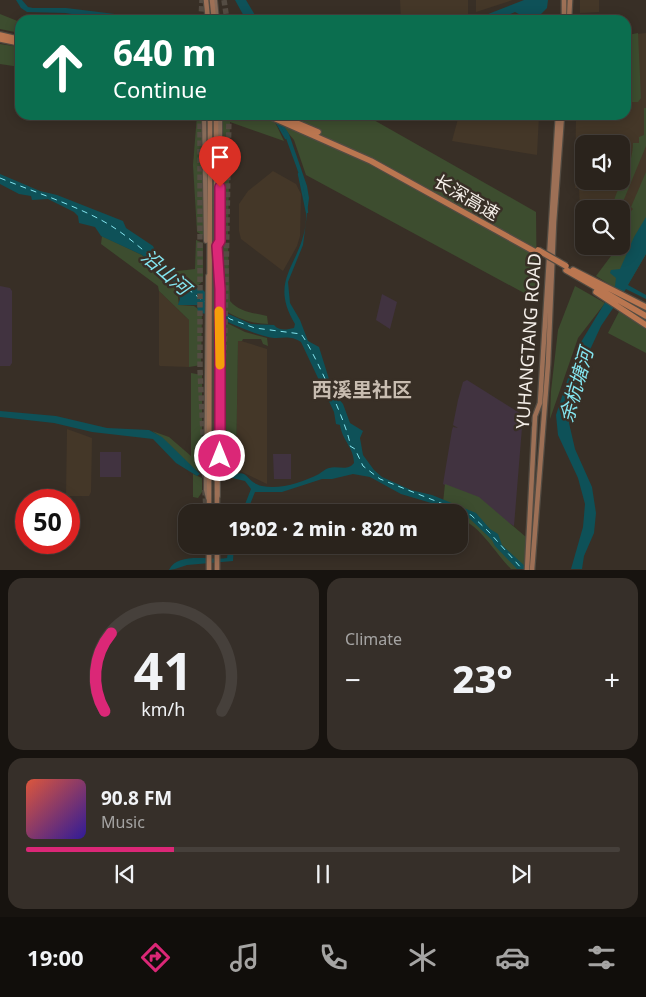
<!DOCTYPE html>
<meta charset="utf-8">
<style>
:root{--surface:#2a231c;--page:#362f29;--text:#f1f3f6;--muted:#a5a4a3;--line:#46403b;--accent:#db2777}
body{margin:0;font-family:"Noto Sans","Noto Sans SC",sans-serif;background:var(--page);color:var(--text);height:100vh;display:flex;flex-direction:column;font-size:19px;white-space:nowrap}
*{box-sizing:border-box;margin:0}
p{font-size:16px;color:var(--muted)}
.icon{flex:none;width:28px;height:28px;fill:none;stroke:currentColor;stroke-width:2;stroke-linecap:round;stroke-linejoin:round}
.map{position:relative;height:570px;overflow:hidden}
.drawer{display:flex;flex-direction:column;gap:8px;padding:8px;background:#17130f;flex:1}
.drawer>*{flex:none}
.top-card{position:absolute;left:15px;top:15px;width:616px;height:105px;border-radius:15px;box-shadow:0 2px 12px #0003,0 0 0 1px var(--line);background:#0b6e4f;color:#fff;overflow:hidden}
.buttons{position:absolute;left:575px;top:135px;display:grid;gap:10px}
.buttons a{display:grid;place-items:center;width:55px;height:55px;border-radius:10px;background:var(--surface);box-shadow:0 2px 12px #0003,0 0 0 1px var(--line);font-size:25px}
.speed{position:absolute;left:15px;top:489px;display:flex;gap:10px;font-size:25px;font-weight:700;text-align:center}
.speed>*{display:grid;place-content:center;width:65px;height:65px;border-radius:50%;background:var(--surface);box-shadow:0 2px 12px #0003,0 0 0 1px var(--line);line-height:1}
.speed .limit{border:8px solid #d22;background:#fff;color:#111}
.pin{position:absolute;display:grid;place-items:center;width:42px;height:42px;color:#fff;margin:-51px -21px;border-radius:50% 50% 50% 0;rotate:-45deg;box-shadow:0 0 5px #0007}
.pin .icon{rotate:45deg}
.me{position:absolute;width:55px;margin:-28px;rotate:0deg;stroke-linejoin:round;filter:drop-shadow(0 0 4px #0008)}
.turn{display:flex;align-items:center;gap:18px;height:105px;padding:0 15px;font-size:22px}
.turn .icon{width:65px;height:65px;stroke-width:2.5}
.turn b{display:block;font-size:35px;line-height:42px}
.big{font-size:38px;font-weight:800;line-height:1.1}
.drawer .widget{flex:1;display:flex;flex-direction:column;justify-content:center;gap:8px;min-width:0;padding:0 18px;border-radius:15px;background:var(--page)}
.drawer .dial{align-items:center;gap:0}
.dial svg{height:130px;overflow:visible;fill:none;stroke:var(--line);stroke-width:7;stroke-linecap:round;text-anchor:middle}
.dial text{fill:var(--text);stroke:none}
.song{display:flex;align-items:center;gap:15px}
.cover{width:60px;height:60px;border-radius:8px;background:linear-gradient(135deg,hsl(10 70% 55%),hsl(250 70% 35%))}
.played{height:5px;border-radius:2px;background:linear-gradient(90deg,var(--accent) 25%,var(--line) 25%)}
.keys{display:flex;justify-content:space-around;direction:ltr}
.heat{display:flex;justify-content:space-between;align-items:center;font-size:28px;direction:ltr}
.drawer .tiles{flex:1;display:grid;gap:8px;grid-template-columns:1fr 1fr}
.widget:last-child{grid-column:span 2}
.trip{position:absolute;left:178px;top:504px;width:290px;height:50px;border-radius:15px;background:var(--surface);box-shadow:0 2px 12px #0003,0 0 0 1px var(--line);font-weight:800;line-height:50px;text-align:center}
.dock{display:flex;height:80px;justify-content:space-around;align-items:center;background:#110e0b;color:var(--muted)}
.dock .icon{width:35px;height:35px}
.dock .selected{color:var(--accent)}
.dock b{font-size:22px;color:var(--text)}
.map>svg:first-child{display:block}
.built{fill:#443728;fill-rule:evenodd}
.education{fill:#413340}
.green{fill:#3d4d2f}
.water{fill:#0e5158}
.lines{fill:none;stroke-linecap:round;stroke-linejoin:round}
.stream{stroke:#0e5158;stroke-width:1}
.canal{stroke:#0e5158;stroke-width:2.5}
.ferry{stroke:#84e6f1;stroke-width:1;stroke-dasharray:6 5;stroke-linecap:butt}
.highway-tunnel{stroke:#544c43;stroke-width:5.5;stroke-dasharray:5.5 3;stroke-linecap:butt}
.secondary-casing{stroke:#524b42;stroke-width:6}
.primary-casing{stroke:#524b42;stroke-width:7}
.highway-casing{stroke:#524b42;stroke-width:8}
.secondary{stroke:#886c5a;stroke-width:4}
.primary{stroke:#9d7056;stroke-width:4.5}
.highway{stroke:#ba7650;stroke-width:5.5}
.highway-bridge-casing{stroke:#524b42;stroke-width:8;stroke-linecap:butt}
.highway-bridge{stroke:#ba7650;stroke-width:5.5}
.route-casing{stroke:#8e194d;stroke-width:12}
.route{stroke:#db2777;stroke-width:9}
.slow{stroke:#f59e0b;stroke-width:9}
.labels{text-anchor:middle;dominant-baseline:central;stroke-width:5;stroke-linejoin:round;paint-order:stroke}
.street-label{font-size:18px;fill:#f4eee8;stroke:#382f26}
.water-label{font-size:19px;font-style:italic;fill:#84e6f1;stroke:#382f26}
.quarter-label{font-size:20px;font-weight:bold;fill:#c8bdb1;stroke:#382f26}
</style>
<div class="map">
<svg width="646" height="570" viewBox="0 0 646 570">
<rect width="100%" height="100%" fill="#382f26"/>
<path class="built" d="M400 0H468V15L442 20H401Z
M476 0H513L476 12Z
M580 0H599V12L580 13Z
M646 33V192L627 225 621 240V209H584V234L581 231 579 188H575L576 115H626V107H630L627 35ZM584 144H621V181H584Z
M459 115H539L537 155 452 141Z
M273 171 296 184 301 194 300 236 297 246 283 271 241 239 239 231V204L248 191Z
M159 291 189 320V367L160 366 159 365Z
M238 340 267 349V484L236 469Z
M67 429 92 438 91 492 89 496H66Z"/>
<path class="education" d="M0 286 10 288 12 291V363L10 366H0Z
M382 294 397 302 390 329 376 320Z
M467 380 523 415 514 526 443 484 452 430 453 427 458 428 453 425 458 400 463 382Z
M100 452H121V477H100Z
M273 454H291V479H274Z"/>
<path class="green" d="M0 14 20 22V33L0 29Z
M638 33 641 98 638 102H631L628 35Z
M0 44 20 47V67L0 64Z
M644 108H646V146L620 209H612C616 186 633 168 633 143H639V137L644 135Z
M197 115H203L205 237 197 232 193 165Z
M222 115H261L274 120 284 141 230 122 228 238H222Z
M285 115H365L536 212 537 300 306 175 294 140 284 128Z
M646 172V254L623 293 596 276 611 256 607 246H621V222L633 209 631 207Z
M102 236 142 255 177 289 179 305 194 306 202 312 201 365 189 367V320L159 291 158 286 101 244Z
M196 240 203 243V281L196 287 169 272 195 269Z
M222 242 228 244 230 301C239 312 254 313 267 316L268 324C252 324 236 318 223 309Z
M575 286 605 303 578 338 550 419 551 391 558 330Z
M623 304 646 317V353L608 333Z
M223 321 245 332 267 338 268 346 263 344 261 339H243L242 341H238L236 469H222Z
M191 373 202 375V472C181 467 171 442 152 431L169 437 191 456Z
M193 474 202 478V492L198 498 193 497Z
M445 484 479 497 526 537 524 569H511C495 553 481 526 459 518V512H442Z"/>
<path class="water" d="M16 0H22L28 7 33 8H66L164 20H113L65 13 27 12 21 8Z
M235 0H246L258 20H246Z
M524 0H548L547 8 541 14 540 20H530L515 12 497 20H466L478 18Z
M274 115H277L289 134 307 186 309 198 303 245 288 282 290 303 300 320 308 341 319 347 333 392 343 404 350 423 363 431 360 438 363 455 374 470 382 477 411 490 432 495 476 513 490 529 498 534 502 545 528 569H517L495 546 492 540 469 518 458 511 401 494 370 477 353 474 332 479H322L282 492H255L247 512H242L251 489 245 481 228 477C250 466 244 482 262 486 280 490 303 482 319 474 322 472 325 469 329 468 338 465 347 472 354 463 354 448 342 440 340 425L336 424 334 412 301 342C289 334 280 340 268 337 244 331 223 318 198 312L197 305H178L180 299 177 289 142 255 101 236 95 227 79 223 78 216 74 212 48 199 32 200 31 196 19 194 0 184V174L40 191 57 195 123 221 126 228 153 246 163 267 185 282 203 290 224 312 251 324 274 325C279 331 286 330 294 328L295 324C267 278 303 264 306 220 308 189 294 163 285 135 283 128 275 123 274 115Z
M646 217V254L628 285 646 295V299L626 289 601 326 583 365 575 388 569 423 575 449 592 487 596 513 594 533 584 556 582 569H571L583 527 585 504 578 478 558 435 556 415 578 347 615 286 616 278 610 273 611 270 620 269 634 237Z
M0 411 56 416 107 428 149 430 162 437 200 474 197 476 176 463 153 439 92 432 54 423 0 417Z
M229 545H234L233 561 187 565 175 569 169 570C178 551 211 561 227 558Z"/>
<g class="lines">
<path class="stream" d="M223 476 230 477"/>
<path class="canal" d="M276 121 286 138
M299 174 307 212"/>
<path class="ferry" d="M0 178C34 192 87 209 116 229 148 251 174 280 205 302
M219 311 230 319 255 328 301 334C311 345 351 432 350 446L355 449 363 466 380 479 471 515 489 532 523 570"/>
<path class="highway-tunnel" d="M224 0 227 20
M201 20 202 0
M200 115V369L205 478
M219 435 225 332 229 115
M205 490 206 512"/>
<g class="secondary-casing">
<path id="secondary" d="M215 0 217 20
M204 115 206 241
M217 246 220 241V115
M208 276 206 490 208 498
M218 496V273"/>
</g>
<g class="primary-casing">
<path id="primary" d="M206 0 208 20
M212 0 214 20
M564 20V0
M569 20 570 0
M216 115 217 512
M209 512 210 115
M209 545V570
M217 570V545
M527 570 535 416 540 403 558 115
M532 570 548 364 554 222 562 115"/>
</g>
<g class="highway-casing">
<path id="highway" d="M0 35 17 39
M0 39 20 43
M267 115 371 161 539 254
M278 115 318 132
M566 270 646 316
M573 270 646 307
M596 292 646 325"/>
</g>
<use href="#secondary" class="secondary"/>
<use href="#primary" class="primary"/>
<use href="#highway" class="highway"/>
<g class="highway-bridge-casing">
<path id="highway-bridge" d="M538 250 566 266"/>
</g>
<use href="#highway-bridge" class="highway-bridge"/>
</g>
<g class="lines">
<g class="route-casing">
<path id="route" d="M220 456V289L217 246 220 241V187"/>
</g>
<use href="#route" class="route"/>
<path class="slow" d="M219 311 220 365"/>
</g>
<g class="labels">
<g class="street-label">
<text transform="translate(467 197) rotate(30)">长深高速</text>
<text transform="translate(528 341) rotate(-86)">YUHANGTANG ROAD</text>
</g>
<g class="water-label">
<text transform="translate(166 272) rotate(41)">沿山河</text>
<text transform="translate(576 385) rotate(-74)">余杭塘河</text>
</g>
<g class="quarter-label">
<text x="362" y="389">西溪里社区</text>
</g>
</g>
</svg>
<div class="buttons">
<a><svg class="icon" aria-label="sound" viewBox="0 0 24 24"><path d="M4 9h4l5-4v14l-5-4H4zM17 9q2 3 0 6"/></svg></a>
<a><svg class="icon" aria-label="search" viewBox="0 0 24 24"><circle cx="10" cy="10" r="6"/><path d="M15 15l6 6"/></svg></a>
</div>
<div class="speed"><div class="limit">50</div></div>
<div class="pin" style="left:220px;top:187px;background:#d93025"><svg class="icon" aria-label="arrive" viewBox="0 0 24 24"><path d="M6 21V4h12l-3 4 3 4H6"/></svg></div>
<svg class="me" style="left:220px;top:456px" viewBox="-20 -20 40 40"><circle r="17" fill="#db2777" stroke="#fff" stroke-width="3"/><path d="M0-11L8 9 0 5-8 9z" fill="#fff"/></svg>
<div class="trip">19:02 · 2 min · 820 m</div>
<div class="top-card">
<div class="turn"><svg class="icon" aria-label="ahead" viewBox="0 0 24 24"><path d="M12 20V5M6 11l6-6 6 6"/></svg><div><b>640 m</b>Continue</div></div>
</div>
</div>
<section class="drawer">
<div class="tiles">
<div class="widget dial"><svg viewBox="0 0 100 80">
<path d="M14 69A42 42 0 1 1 86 69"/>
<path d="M14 69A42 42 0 0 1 18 21" stroke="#db2777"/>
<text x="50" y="56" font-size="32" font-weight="700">41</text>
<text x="50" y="72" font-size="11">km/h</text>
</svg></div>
<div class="widget"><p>Climate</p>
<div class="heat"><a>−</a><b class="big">23°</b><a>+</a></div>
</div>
<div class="widget">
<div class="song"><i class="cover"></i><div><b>90.8 FM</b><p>Music</p></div></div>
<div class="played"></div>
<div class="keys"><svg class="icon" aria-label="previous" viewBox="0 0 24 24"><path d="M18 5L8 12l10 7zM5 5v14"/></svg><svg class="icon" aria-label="pause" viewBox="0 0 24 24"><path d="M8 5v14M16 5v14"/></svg><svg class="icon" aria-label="next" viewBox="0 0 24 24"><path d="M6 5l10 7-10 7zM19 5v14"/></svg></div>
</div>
</div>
</section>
<nav class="dock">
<b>19:00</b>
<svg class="icon selected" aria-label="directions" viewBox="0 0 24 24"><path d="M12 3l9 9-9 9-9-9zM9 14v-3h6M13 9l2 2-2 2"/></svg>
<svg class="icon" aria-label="music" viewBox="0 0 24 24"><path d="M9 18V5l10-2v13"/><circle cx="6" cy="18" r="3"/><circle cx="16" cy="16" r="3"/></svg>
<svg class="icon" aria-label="phone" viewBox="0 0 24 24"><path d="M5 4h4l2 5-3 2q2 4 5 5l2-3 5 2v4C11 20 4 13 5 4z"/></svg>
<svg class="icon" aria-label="climate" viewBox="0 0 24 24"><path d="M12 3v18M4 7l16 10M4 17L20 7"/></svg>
<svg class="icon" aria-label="car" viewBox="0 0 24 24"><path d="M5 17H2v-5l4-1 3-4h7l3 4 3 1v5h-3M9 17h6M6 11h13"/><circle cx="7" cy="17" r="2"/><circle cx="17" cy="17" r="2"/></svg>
<svg class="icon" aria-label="filters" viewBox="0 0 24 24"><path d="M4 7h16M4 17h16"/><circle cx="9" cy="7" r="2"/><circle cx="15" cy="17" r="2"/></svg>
</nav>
